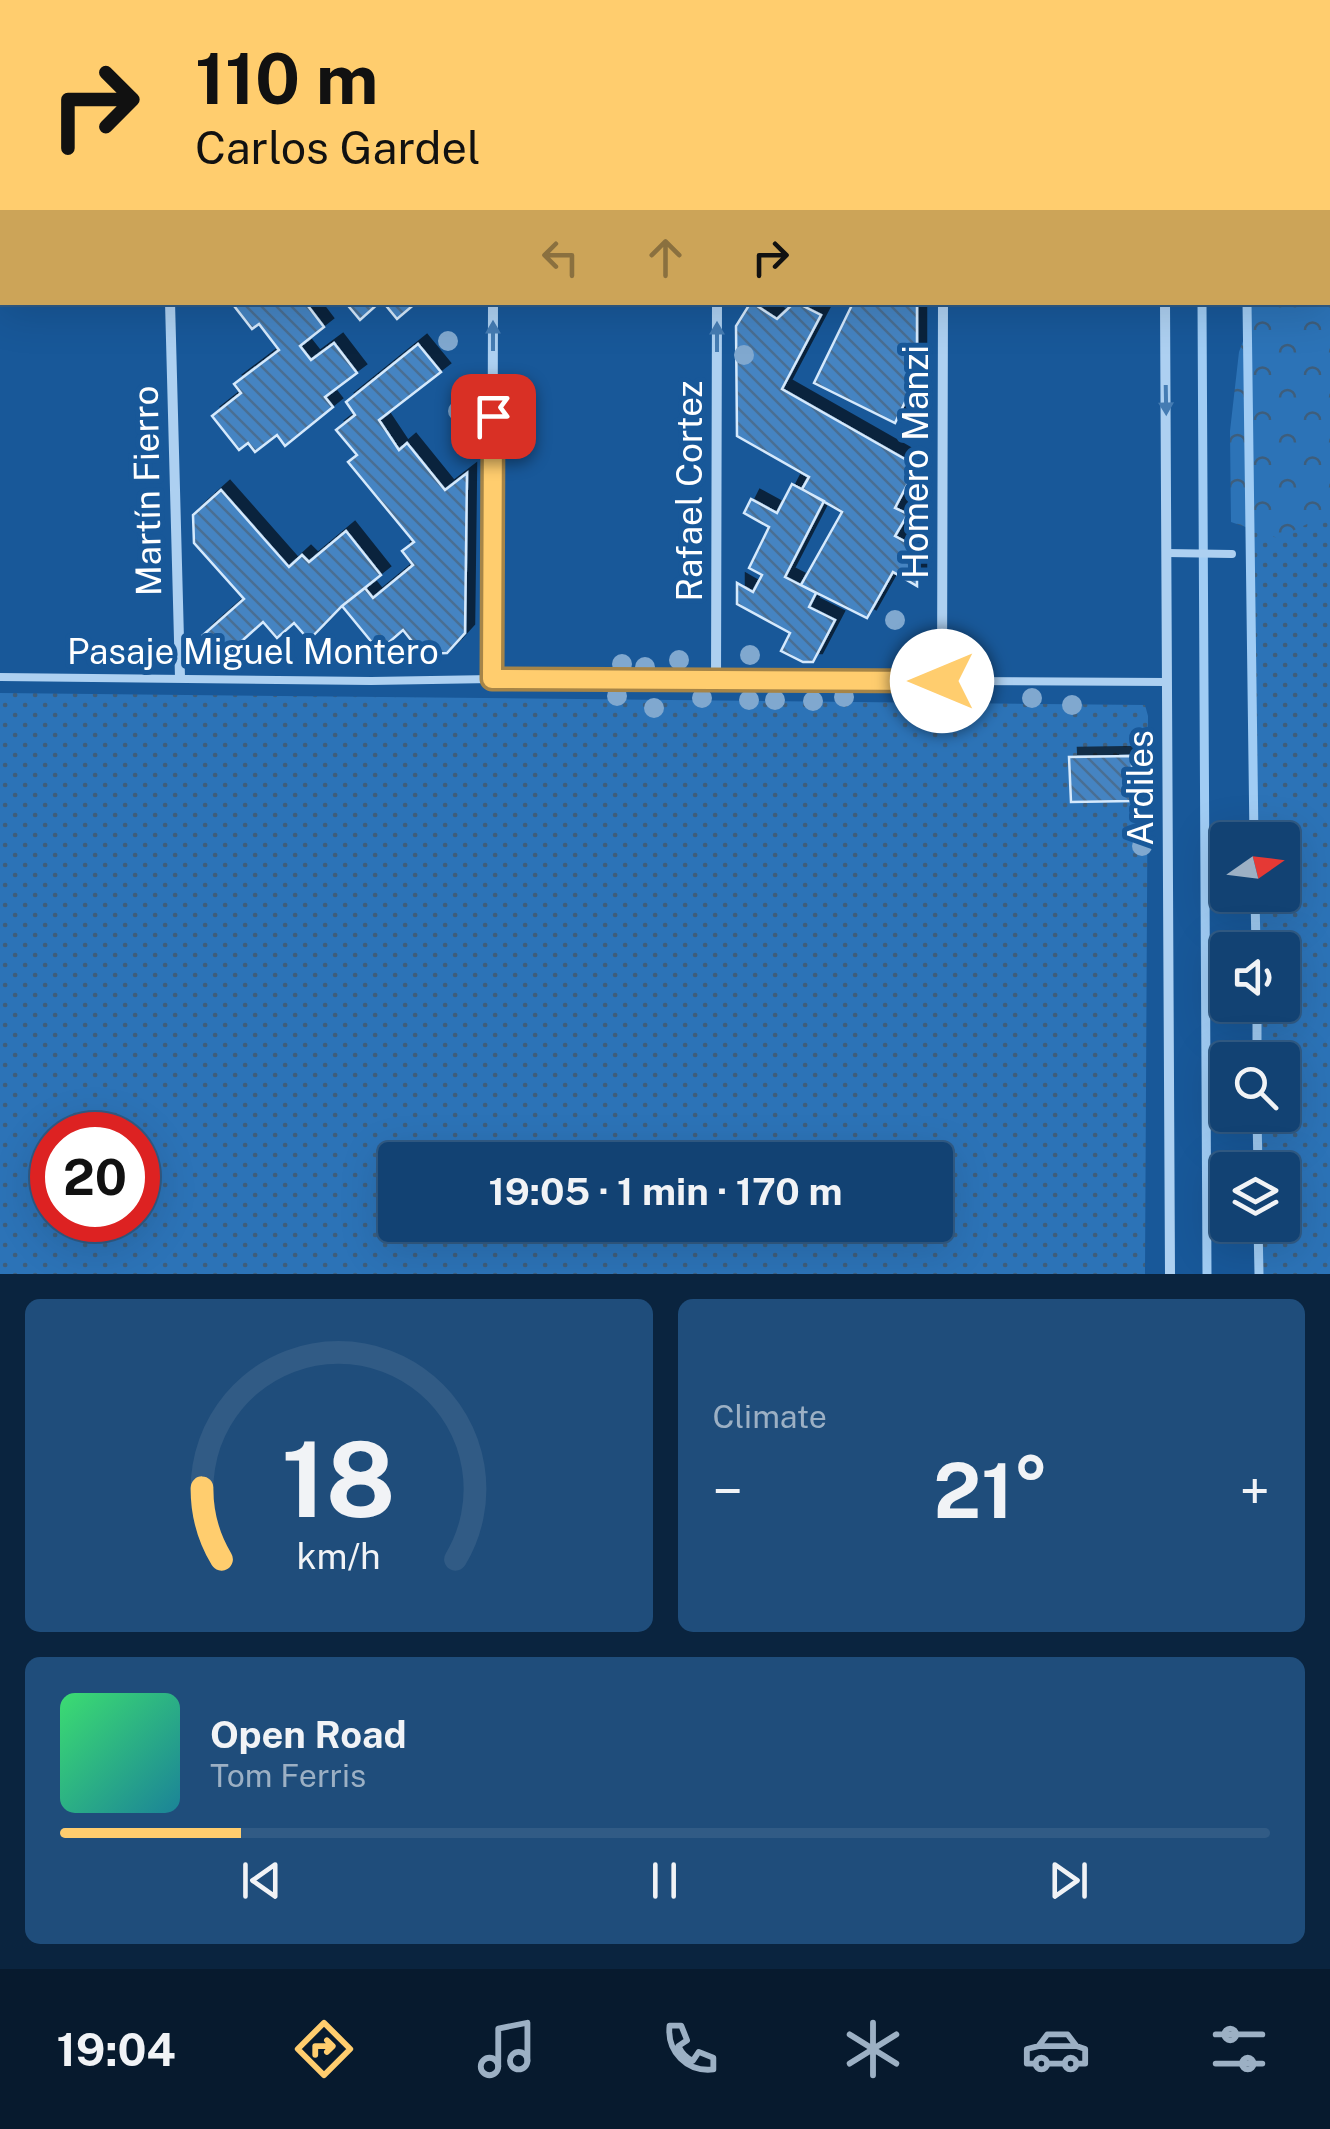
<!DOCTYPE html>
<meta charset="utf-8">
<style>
:root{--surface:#124273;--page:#1f4d7b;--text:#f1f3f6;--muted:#9cb0c4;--line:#315b85;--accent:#ffcd6e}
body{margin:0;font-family:"Public Sans",sans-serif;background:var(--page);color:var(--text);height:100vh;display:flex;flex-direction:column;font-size:38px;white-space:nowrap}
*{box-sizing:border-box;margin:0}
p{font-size:32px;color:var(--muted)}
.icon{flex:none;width:55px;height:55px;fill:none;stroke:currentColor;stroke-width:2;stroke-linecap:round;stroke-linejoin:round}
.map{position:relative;height:1274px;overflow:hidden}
.sheet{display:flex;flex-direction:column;gap:25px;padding:25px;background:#0a243f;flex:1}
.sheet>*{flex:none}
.guide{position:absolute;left:0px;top:0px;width:1330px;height:305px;box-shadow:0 10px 40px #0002,0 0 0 2px var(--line);background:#ffcd6e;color:#111;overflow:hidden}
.needle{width:65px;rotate:76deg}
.buttons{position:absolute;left:1210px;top:822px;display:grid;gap:20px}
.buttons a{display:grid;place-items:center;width:90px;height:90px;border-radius:10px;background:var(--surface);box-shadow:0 10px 40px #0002,0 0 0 2px var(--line);font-size:50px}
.speed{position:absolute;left:30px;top:1112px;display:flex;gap:20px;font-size:50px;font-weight:700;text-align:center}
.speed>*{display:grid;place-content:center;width:130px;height:130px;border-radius:50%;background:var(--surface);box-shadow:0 10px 40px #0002,0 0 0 2px var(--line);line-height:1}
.speed .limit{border:15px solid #d22;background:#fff;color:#111}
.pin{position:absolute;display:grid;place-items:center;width:85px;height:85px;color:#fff;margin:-42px;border-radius:20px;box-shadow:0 5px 15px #0006}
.me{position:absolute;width:110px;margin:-55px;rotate:270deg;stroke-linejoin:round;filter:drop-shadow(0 0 8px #0008)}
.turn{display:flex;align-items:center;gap:35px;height:210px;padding:0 30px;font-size:45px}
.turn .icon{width:130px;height:130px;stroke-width:2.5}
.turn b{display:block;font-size:70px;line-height:85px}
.lanes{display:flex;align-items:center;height:95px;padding:0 30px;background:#0003;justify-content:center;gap:50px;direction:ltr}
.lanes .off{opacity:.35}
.big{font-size:75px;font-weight:700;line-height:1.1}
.sheet .tile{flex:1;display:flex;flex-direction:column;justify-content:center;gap:15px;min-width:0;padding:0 35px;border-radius:15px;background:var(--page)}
.sheet .dial{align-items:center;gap:0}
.dial svg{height:260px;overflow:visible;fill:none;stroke:var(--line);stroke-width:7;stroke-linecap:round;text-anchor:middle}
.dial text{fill:var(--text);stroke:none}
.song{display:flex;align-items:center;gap:30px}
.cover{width:120px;height:120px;border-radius:15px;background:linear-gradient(135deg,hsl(140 70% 55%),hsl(190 70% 35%))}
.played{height:10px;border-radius:5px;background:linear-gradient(90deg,var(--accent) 15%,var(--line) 15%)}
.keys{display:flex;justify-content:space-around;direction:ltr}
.heat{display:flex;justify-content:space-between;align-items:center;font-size:55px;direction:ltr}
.sheet .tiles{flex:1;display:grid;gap:25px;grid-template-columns:1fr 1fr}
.tile:last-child{grid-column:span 2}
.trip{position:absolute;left:378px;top:1142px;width:575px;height:100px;border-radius:10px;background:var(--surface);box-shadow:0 10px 40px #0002,0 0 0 2px var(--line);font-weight:700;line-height:100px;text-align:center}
.menu{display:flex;height:160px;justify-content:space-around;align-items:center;background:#071a2e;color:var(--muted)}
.menu .icon{width:70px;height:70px}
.menu .on{color:var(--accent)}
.menu b{font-size:45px;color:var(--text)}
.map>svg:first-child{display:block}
.grass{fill:url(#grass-dots);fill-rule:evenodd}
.forest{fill:url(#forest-crowns)}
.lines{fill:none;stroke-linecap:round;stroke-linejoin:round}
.stream{stroke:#a0ccf4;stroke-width:9}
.building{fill:url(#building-back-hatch);stroke:#d5e9fc;stroke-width:2.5;filter:url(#shadow)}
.lane{stroke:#add0f1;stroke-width:8}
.street{stroke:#add0f1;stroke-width:10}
.tree{fill:#80a8cf}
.oneway{fill:#457cb3}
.route-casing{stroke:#a68548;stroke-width:25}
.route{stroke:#ffcd6e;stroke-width:18}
.labels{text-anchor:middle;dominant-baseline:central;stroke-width:10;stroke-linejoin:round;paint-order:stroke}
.street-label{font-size:35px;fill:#fff;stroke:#185899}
</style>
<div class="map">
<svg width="1330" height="1274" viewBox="0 0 1330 1274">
<defs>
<pattern id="grass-dots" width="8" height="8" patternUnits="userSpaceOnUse" patternTransform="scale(2.5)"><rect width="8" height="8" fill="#2c73b7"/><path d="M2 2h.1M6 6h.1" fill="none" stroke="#3e5e7c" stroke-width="1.8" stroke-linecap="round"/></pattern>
<pattern id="forest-crowns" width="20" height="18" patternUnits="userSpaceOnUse" patternTransform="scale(2.5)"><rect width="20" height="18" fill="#2c73b7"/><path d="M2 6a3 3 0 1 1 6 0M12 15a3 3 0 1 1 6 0" fill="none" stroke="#3e5e7c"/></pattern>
<pattern id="building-back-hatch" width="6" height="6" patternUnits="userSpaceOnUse" patternTransform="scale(2.5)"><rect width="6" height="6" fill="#4584c2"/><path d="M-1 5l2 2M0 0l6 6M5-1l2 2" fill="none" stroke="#486e93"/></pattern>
<filter id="shadow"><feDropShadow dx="9" dy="-9" stdDeviation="0" flood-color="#0009"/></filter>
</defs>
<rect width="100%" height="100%" fill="#185899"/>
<path class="grass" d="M1247 0H1330V1274H1258V1225H1282V1170H1257V1115H1282V1060H1257V1005H1282V950H1256L1255 895H1282V840H1254L1247 303 1328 302V2Z
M0 693 1145 705 1148 716 1145 1274H0ZM52 1135H138V1220H52ZM395 1160H935V1225H395Z"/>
<path class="forest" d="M1328 250H1330V513L1278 538 1231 522 1230 431 1239 352 1257 303 1328 302Z"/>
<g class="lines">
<path class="stream" d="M1199 0V2
M1247 2V0
M1202 302 1207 1274
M1247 302 1254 840
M1255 895 1256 950
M1257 1005V1060
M1257 1115 1258 1170
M1258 1225 1259 1274"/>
</g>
<path class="building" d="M184 0H385V2H184Z
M231 302H305L324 327 300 346 311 360 334 343 357 373 325 397 333 407 285 446 277 435 255 452 248 443 239 450 212 416 241 393 234 384 279 350 259 324 252 329Z
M345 302H380L360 320Z
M383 302H417L397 319Z
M751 302 777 319 795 302 821 315 782 389 917 466 895 508 908 514 895 536 917 548V586L893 572 867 618 801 585 842 512 802 489 809 477 737 436 736 326Z
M848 302H910L917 306V377L895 423 814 383 852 305Z
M418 344 441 372 379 420 399 450 407 443 445 490 467 473 465 633 447 653 422 654 403 630 379 651 342 606 365 588 373 598 413 565 402 551 414 542 348 462 357 455 336 430 355 415 346 402Z
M792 484 824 501 785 577 816 593 809 607 835 620 813 662H803L781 651 790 633 737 604V583L753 592 762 575 749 568 769 527 744 513 751 499 777 513Z
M221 490 289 567 302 555 309 562 346 531 381 575 342 606 309 640 294 623 277 638 263 622 223 658 203 635 244 599 194 543 193 515Z
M1132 756V801L1071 802 1069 757Z"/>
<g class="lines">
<path class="lane" d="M0 97H2
M1167 553 1232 554
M0 677 371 681 492 679 1167 682"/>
<path class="street" d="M492 0V2
M716 0V2
M943 0 944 2
M1162 0V2
M170 302 180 677
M1165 302 1170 1274
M492 679 493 302
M716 680 717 302
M942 681 943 302"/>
</g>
<g class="tree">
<circle cx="448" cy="341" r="10"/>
<circle cx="744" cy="355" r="10"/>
<circle cx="458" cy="411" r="10"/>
<circle cx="895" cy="620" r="10"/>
<circle cx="750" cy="655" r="10"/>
<circle cx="679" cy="660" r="10"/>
<circle cx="622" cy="664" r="10"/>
<circle cx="645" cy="667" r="10"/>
<circle cx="617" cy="696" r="10"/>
<circle cx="844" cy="697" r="10"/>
<circle cx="702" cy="698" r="10"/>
<circle cx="1032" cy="698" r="10"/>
<circle cx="749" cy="700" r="10"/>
<circle cx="775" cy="700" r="10"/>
<circle cx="813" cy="701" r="10"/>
<circle cx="1072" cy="705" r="10"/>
<circle cx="654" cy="708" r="10"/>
<circle cx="1142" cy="846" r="10"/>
</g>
<defs><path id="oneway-solid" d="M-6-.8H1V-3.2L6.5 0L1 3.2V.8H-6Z" transform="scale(2.5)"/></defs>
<g class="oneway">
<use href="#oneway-solid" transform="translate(493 336) rotate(-90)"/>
<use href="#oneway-solid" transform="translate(717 337) rotate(-90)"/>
<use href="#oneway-solid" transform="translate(1166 400) rotate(89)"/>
</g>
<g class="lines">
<g class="route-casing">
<path id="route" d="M493 416 492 679 942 681"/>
</g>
<use href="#route" class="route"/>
</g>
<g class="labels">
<g class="street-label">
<text transform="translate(915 462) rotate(-90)">Homero Manzi</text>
<text transform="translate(147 491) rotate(-91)">Martín Fierro</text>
<text transform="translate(689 491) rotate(-90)">Rafael Cortez</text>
<text x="253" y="651">Pasaje Miguel Montero</text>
<text transform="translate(1140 788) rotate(-90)">Ardiles</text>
</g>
</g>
</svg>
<div class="buttons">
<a><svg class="needle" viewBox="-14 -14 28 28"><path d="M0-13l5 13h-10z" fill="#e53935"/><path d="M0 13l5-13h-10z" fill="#9cb0c4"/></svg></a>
<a><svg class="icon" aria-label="sound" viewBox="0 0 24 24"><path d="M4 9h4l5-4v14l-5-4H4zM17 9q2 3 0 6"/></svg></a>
<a><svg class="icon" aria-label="search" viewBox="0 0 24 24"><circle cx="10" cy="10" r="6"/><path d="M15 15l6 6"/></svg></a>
<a><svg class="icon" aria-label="layers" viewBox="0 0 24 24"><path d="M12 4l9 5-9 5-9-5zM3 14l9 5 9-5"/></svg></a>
</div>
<div class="speed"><div class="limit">20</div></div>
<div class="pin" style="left:493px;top:416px;background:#d93025"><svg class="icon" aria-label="arrive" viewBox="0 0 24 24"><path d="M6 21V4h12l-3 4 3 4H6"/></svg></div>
<svg class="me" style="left:942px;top:681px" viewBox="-20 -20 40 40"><circle r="19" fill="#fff"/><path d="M0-13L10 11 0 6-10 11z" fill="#ffcd6e"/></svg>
<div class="trip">19:05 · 1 min · 170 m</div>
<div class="guide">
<div class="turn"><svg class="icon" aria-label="right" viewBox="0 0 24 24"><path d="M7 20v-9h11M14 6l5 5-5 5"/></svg><div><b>110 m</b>Carlos Gardel</div></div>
<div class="lanes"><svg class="icon off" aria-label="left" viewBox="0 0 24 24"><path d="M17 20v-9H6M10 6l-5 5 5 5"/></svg><svg class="icon off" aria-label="ahead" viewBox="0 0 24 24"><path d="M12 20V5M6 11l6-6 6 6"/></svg><svg class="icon" aria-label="right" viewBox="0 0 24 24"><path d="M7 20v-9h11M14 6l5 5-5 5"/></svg></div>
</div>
</div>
<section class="sheet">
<div class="tiles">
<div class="tile dial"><svg viewBox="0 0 100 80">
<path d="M14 69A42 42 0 1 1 86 69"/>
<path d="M14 69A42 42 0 0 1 8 47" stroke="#ffcd6e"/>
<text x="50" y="56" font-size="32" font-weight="700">18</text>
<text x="50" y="72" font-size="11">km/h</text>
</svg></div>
<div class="tile"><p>Climate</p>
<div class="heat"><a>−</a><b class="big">21°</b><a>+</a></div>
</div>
<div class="tile">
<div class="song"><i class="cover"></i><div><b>Open Road</b><p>Tom Ferris</p></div></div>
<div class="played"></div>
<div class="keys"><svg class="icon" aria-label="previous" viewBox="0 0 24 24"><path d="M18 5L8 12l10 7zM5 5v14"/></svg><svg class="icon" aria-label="pause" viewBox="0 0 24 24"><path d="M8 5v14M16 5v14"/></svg><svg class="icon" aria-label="next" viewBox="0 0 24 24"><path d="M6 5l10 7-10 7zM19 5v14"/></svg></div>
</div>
</div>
</section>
<nav class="menu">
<b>19:04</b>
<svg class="icon on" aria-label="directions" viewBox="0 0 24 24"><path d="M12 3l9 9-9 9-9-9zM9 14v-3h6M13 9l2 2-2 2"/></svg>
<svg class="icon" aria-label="music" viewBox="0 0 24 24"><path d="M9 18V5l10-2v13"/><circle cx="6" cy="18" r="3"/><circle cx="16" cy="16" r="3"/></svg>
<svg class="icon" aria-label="phone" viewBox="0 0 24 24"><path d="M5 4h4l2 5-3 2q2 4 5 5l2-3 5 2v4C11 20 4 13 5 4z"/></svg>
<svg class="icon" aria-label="climate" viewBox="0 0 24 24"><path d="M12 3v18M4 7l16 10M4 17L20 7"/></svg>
<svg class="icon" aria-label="car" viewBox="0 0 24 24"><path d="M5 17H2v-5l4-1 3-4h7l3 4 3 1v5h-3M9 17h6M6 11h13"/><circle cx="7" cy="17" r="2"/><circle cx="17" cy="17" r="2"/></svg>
<svg class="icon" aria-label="filters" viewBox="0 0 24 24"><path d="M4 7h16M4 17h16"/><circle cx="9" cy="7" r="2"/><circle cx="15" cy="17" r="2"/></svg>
</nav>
